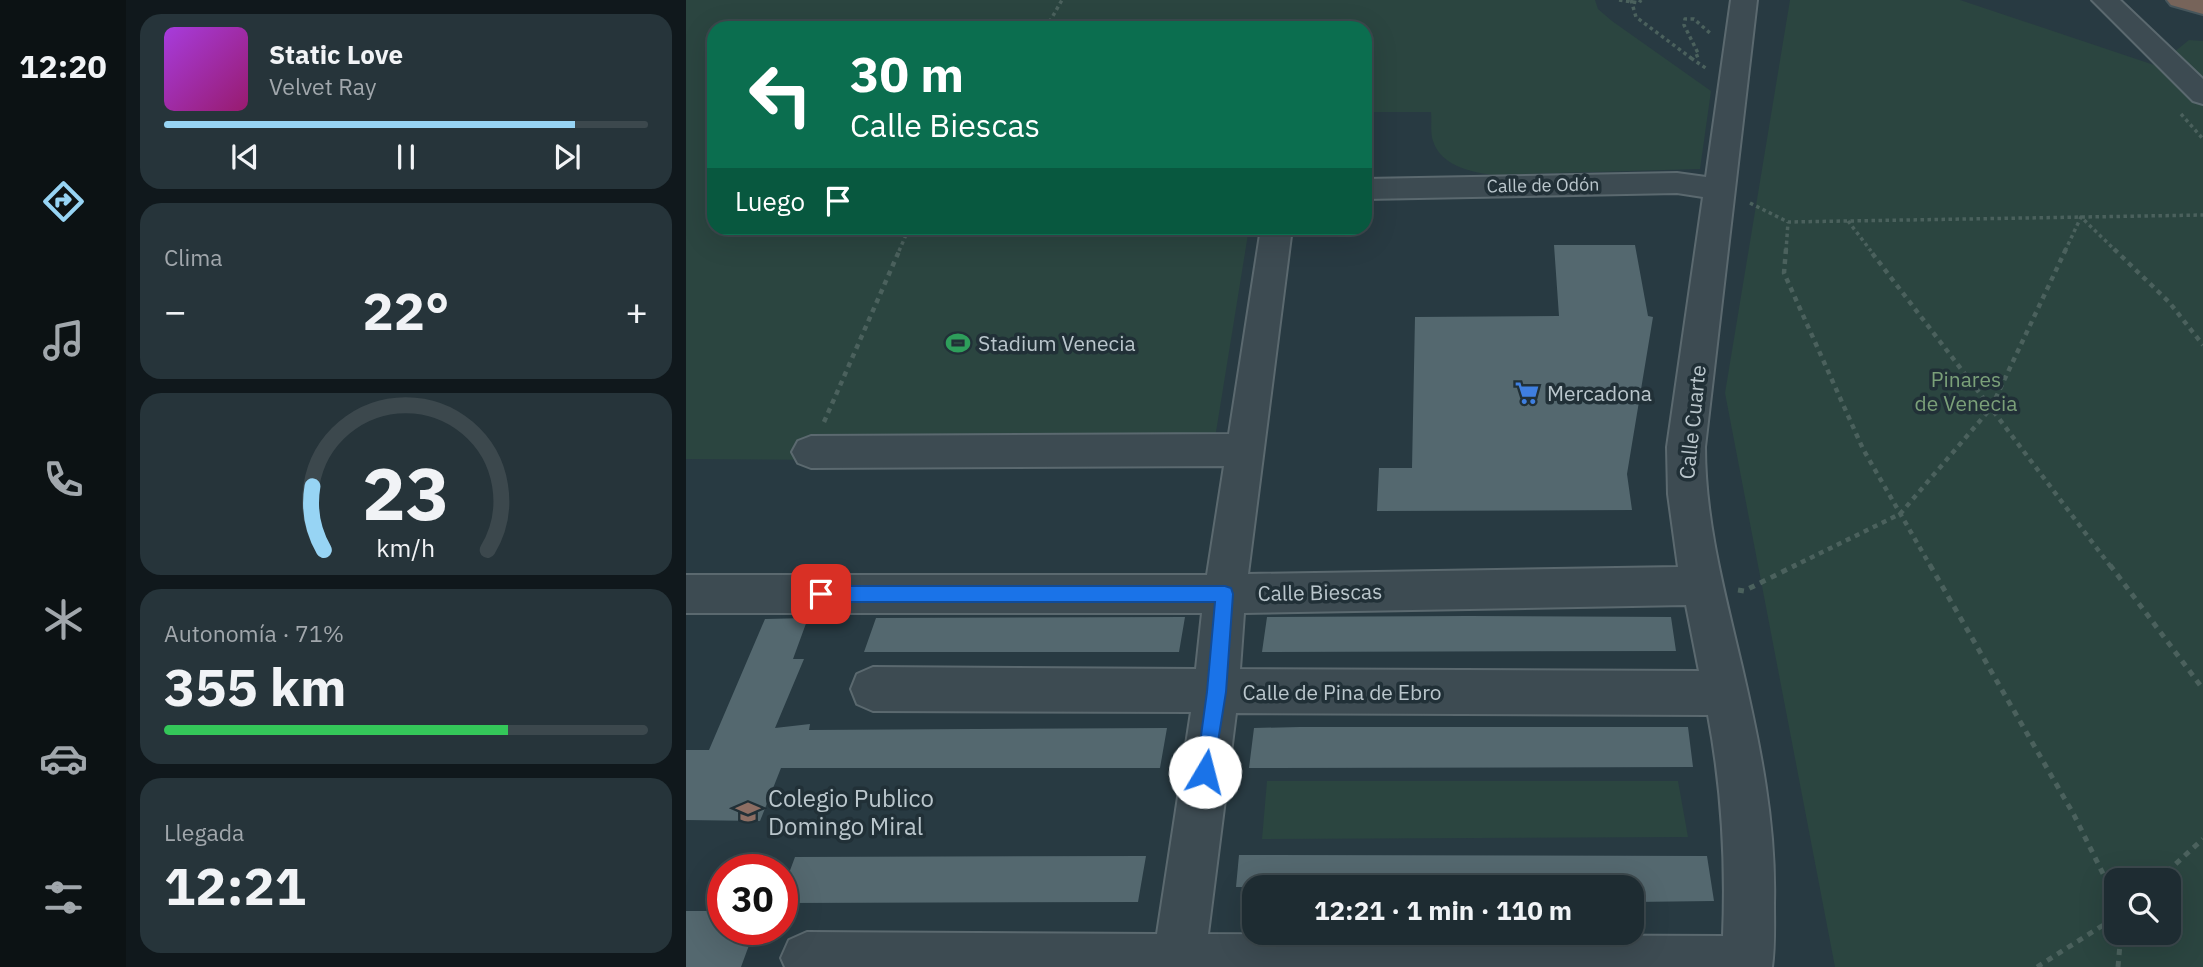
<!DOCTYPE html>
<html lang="es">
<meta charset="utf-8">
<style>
:root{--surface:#1e2c32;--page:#26343a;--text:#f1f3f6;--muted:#a1a7ac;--line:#3c484d;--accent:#97d4f4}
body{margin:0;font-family:"IBM Plex Sans",sans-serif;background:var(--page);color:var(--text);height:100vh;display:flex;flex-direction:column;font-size:26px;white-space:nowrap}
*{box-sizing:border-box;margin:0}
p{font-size:23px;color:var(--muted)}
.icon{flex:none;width:38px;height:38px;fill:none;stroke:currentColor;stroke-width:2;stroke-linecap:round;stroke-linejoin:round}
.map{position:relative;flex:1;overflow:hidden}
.panel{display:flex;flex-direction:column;gap:14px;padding:14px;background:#10181c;width:560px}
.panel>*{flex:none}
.guide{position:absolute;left:21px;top:21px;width:665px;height:214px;border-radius:21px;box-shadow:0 7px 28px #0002,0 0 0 2px var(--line);background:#0b6e4f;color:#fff;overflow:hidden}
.tools{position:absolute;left:1418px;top:868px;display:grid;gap:14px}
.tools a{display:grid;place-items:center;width:77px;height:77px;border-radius:14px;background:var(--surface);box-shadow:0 7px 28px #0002,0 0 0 2px var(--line);font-size:35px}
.speed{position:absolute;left:21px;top:854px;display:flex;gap:14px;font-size:35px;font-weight:700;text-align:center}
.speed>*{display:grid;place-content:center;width:91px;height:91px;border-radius:50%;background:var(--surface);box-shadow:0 7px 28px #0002,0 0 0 2px var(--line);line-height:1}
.speed .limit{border:10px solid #d22;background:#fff;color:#111}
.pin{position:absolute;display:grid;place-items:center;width:60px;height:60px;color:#fff;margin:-30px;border-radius:14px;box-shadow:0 4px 10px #0006}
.me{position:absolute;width:77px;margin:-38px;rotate:8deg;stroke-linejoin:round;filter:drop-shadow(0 0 5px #0008)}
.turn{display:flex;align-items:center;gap:24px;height:147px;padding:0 28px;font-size:32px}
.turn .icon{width:91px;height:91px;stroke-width:2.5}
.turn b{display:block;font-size:49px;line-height:60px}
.then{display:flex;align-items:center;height:66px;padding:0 28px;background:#0003;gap:14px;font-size:26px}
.big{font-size:52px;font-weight:800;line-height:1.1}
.panel .tile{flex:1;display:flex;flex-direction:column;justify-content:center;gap:10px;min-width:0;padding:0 24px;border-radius:21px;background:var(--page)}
.panel .dial{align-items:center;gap:0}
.dial svg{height:182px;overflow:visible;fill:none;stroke:var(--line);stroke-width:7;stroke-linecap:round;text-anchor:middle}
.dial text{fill:var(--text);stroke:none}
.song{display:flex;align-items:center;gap:21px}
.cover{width:84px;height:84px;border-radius:10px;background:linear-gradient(135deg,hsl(280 70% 55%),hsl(320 70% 35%))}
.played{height:7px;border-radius:4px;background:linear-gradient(90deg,var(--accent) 85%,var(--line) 85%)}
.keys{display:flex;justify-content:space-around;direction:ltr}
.heat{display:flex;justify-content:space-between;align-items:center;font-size:38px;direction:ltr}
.charge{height:10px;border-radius:5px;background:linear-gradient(90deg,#34c759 71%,var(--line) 0)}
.trip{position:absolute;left:556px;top:875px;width:402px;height:70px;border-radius:21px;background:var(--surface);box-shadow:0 7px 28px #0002,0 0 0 2px var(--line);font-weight:800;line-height:70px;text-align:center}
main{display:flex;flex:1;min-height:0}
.tab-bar{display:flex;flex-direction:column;width:126px;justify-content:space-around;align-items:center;background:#0c1214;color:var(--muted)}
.tab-bar .icon{width:49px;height:49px}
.tab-bar .on{color:var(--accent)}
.tab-bar b{font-size:32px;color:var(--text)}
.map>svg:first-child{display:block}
.green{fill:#2b4540;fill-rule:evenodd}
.building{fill:#54686f}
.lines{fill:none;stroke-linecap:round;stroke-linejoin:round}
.minor-casing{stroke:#5b696f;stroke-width:4}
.highway-casing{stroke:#47565c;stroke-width:4}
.path-far2{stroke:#4b615d;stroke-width:3.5;stroke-dasharray:3.5 3.5;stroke-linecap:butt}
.path-far1{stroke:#4b615d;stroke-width:4.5;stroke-dasharray:5 5;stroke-linecap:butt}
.path{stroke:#4b615d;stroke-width:5;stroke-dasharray:6 6;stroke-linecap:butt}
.minor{fill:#3d4b52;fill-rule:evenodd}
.highway{fill:#77645a;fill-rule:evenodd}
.route{fill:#1a73e8;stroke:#114b97;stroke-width:2}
.labels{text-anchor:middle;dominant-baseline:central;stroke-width:7;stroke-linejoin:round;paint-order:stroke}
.far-street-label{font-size:18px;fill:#bac6cc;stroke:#213037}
.poi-label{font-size:21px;fill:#bac6cc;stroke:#213037;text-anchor:start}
.park-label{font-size:21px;fill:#7ba079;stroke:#213037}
.street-label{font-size:21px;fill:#bac6cc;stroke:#213037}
.near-poi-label{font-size:24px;fill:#bac6cc;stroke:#213037;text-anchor:start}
</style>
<main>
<nav class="tab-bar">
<b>12:20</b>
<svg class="icon on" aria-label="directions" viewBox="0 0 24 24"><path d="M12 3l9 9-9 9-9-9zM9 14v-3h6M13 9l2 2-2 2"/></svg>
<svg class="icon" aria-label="music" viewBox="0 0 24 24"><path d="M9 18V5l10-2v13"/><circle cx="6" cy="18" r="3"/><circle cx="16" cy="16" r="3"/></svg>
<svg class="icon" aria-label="phone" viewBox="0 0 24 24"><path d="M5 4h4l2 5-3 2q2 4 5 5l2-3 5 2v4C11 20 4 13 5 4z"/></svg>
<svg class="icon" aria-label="climate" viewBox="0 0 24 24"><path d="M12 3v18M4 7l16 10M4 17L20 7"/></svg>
<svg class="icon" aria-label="car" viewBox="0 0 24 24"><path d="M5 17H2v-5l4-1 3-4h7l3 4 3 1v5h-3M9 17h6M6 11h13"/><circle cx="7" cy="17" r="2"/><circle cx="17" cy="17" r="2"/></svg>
<svg class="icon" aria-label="filters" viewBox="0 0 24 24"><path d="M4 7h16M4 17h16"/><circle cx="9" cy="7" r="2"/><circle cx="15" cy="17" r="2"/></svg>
</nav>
<section class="panel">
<div class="tile">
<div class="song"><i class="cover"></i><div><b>Static Love</b><p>Velvet Ray</p></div></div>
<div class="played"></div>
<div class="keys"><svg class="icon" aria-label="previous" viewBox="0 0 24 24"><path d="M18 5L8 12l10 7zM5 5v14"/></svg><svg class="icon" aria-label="pause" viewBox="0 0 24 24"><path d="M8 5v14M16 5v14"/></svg><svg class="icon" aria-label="next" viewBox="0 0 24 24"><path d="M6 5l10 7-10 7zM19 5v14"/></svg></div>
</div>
<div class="tile"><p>Clima</p>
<div class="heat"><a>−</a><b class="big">22°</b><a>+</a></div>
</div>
<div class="tile dial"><svg viewBox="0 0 100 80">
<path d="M14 69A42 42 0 1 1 86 69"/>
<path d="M14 69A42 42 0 0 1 9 41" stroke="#97d4f4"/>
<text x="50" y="56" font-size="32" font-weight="700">23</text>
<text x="50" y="72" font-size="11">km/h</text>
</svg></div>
<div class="tile"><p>Autonomía · 71%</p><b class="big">355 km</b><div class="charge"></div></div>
<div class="tile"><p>Llegada</p><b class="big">12:21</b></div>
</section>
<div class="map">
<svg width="1517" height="967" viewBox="0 0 1517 967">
<rect width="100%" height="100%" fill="#283a42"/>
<path class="green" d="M0 0H909L912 9 926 21 1025 91 1014 169 807 175C785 172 755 166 747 141 744 133 746 121 745 112H679V28H28V228H563L525 463 0 459Z
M1104 0H1274L1471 66 1503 40 1517 41V967H1149L1039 393ZM1430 880H1482V933H1430Z
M581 781H992L1002 837 576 839Z"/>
<path class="building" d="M868 245H949L962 316 967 317 941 474 946 510 691 511 693 468H726L729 317 873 316Z
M782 616 985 617 990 651 576 652 581 617Z
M499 617 493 652H178L190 618Z
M122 618 107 659H118L89 728 124 724 123 730 481 728 474 768H95L74 821 0 820V750H23L79 619Z
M614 727H1002L1007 767 563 768 568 728Z
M553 855 1021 856 1028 901 947 902V887H550Z
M460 856 452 902 96 903V892L109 857Z
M0 911H37V929H69L55 967H0Z"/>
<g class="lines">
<g class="minor-casing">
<path id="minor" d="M1045 0H1071L1019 447C1019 522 1039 594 1056 667 1074 745 1090 823 1088 903 1088 925 1089 946 1086 967H99L95 958 103 940 121 932 471 934 505 712 187 711 171 704 165 689 171 674 187 667 510 669 516 613H0V575H521L538 466 125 468 112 463 106 452 112 441 125 436 543 434 575 228H606L562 574 992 567 982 494 981 447 1017 197 991 193 679 199V179L991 173 1020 177ZM1000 605 1013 671 554 669 558 613ZM550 713 1022 715C1036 789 1040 861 1037 936L522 934Z
M1406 0H1434L1517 79V104L1507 101Z"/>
</g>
<g class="highway-casing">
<path id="highway" d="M1481 0H1517V14L1485 5Z"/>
</g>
<path class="path-far2" d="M933 0 953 3 955 0
M945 0 950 17 1005 58 1013 55 998 25 999 19H1008L1025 34
M360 28 376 0
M1005 58 1021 69
M1495 114 1517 139
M1064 203 1102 222 1517 215
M1162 221 1185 251
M213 251 223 228
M1100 251 1102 222
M1379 251 1395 217 1430 251"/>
<path class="path-far1" d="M1100 249 1098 273 1177 449 1245 567
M1380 249 1305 408 1425 567
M1428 249 1483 302 1517 345
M138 422 214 249
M1106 567 1214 514 1305 408 1183 249"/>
<path class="path" d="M1244 565 1388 815 1430 900
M1424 565 1517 689
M1052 590 1058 591 1110 565
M1472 880 1517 839
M1351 967 1430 917
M1432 967 1435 933"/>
<use href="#minor" class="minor"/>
<use href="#highway" class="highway"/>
</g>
<path class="route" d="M135 586H539L545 588 547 594 540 692 526 779 519 782 512 779 510 772 521 692 529 602H135L129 600 126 594 129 588Z"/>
<defs>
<g id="stadium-bare" transform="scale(1.89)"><path d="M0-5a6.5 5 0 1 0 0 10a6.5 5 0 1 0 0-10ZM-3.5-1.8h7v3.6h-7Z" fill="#2e9e5b" stroke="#213037" stroke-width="2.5" paint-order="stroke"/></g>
<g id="supermarket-bare" transform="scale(1.89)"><path d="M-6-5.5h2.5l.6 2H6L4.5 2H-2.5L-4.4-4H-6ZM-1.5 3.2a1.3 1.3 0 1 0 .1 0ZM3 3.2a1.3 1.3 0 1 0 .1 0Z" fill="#3f7fe0" stroke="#213037" stroke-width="2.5" paint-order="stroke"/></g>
<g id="school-bare" transform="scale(1.89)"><path d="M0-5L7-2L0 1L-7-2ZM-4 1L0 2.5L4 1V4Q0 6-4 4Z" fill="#8d6e63" stroke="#213037" stroke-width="2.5" paint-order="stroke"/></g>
</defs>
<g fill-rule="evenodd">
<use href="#stadium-bare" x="272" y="343"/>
<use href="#supermarket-bare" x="841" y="393"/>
<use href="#school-bare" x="62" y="812"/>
</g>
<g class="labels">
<g class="far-street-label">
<text transform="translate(857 185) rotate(-1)">Calle de Odón</text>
</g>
<g class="poi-label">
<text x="292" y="343">Stadium Venecia</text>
<text x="861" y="393">Mercadona</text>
</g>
<g class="park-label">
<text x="1280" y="379">Pinares<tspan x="1280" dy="24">de Venecia</tspan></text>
</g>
<g class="street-label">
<text transform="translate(1006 422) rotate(-84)">Calle Cuarte</text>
<text transform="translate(634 592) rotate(-1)">Calle Biescas</text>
<text x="656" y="692">Calle de Pina de Ebro</text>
</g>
<g class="near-poi-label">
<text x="82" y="798">Colegio Publico<tspan x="82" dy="28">Domingo Miral</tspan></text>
</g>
</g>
</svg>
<div class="tools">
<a><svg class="icon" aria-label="search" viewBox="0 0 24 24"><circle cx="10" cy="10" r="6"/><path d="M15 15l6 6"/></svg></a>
</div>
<div class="speed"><div class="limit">30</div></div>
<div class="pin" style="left:135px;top:594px;background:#d93025"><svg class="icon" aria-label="arrive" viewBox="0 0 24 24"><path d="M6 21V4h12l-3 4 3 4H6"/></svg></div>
<svg class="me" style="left:519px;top:772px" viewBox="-20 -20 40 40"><circle r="19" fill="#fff"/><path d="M0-13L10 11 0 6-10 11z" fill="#1a73e8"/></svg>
<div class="trip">12:21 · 1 min · 110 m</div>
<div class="guide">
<div class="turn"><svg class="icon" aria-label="left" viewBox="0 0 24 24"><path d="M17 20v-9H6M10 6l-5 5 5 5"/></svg><div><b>30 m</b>Calle Biescas</div></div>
<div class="then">Luego<svg class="icon" aria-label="arrive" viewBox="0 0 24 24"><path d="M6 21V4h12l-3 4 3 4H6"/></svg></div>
</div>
</div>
</main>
